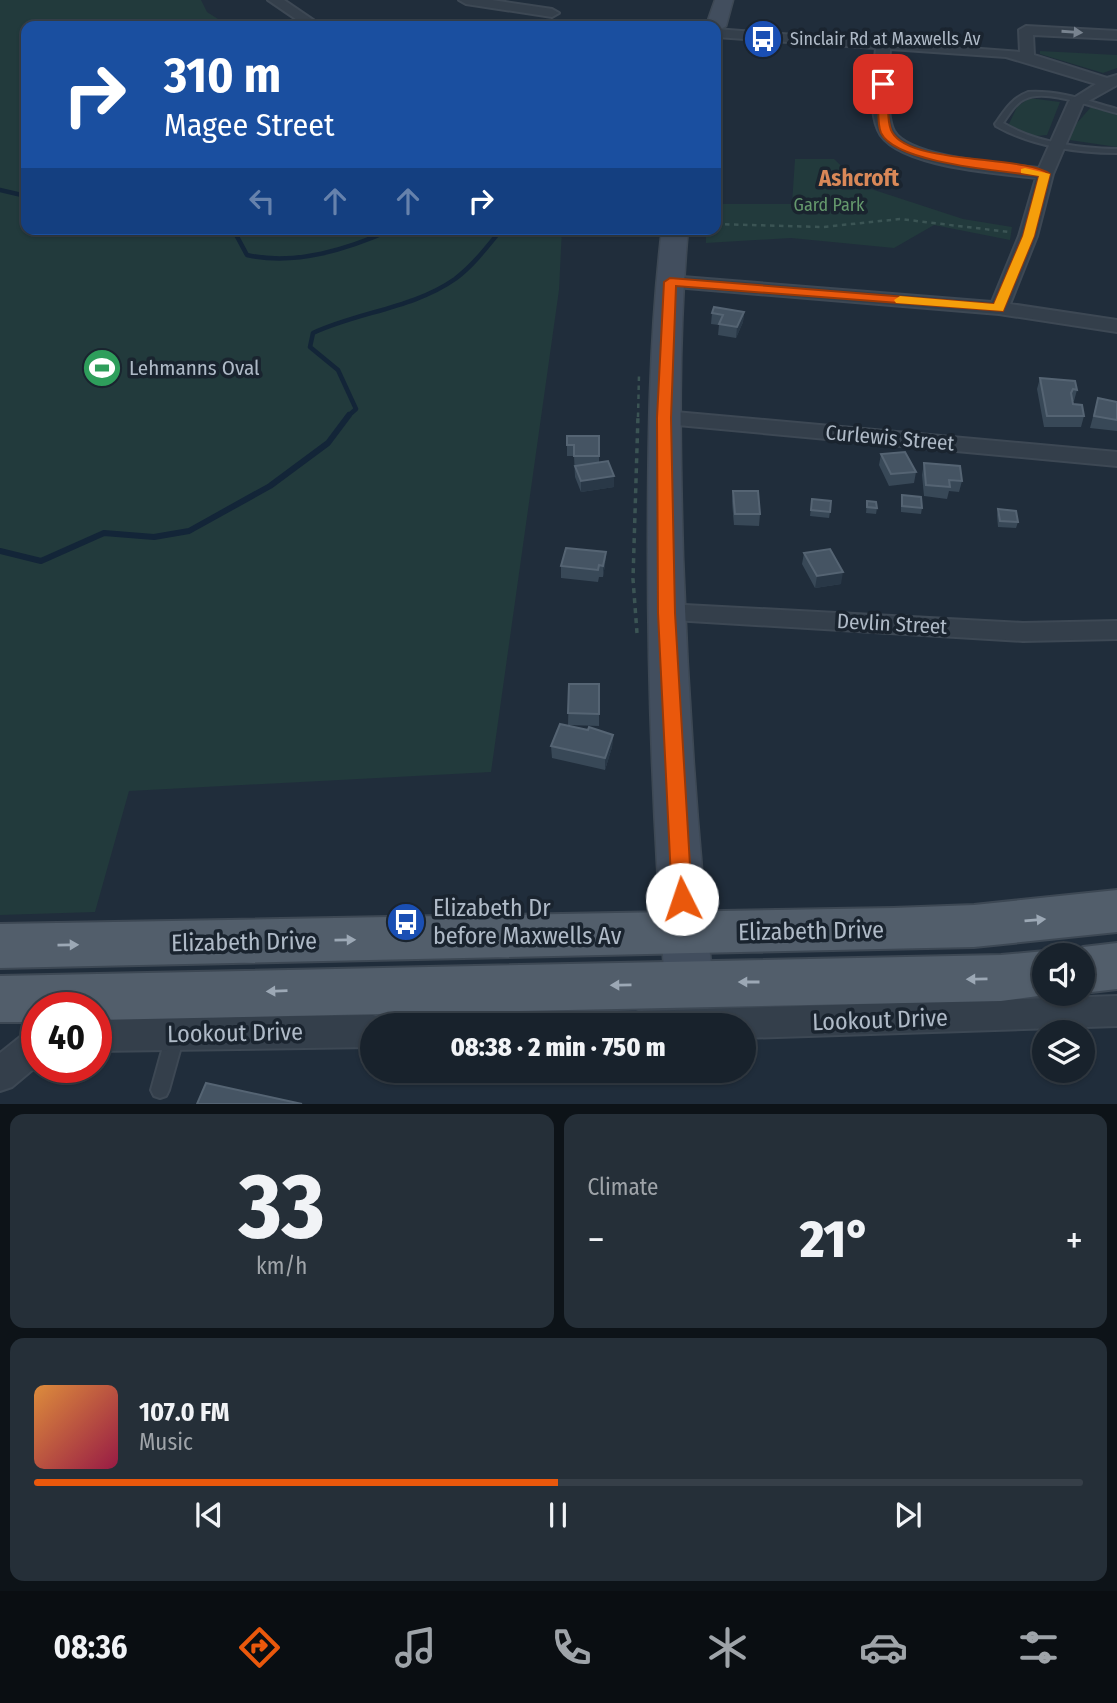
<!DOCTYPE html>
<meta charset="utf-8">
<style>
:root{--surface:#18222c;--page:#252f38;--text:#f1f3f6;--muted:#9fa4a9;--line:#363f48;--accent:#ea580c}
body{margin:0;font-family:"Fira Sans Condensed",sans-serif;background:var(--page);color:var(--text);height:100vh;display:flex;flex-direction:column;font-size:26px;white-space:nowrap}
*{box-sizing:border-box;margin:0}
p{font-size:23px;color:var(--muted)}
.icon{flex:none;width:38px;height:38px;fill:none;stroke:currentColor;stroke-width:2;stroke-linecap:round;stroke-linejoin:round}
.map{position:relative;height:1104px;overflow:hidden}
.details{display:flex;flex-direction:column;gap:10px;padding:10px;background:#0d1318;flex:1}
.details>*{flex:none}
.hud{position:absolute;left:21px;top:21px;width:700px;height:214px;border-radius:14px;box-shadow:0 2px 5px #0004,0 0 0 2px var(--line);background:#1a4fa0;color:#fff;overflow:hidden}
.buttons{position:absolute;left:1032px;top:943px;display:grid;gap:14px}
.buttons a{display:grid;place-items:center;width:63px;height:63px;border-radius:50%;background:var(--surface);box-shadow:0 2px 5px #0004,0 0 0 2px var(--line);font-size:35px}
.speed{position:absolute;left:21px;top:992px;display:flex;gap:14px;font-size:35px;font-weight:700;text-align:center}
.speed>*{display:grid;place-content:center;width:91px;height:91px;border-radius:50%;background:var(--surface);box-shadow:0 2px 5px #0004,0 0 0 2px var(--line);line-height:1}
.speed .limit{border:10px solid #d22;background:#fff;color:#111}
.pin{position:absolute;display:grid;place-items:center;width:60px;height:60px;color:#fff;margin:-30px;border-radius:14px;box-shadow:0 4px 10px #0006}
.me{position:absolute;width:77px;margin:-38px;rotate:356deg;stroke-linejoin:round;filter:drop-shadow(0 0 5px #0008)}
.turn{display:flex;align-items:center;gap:24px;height:147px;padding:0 28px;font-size:32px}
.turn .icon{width:91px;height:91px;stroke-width:2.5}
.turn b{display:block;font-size:49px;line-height:60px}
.lanes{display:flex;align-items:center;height:66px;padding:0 28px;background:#0003;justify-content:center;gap:35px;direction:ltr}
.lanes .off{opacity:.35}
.big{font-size:52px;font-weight:800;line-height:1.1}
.details .widget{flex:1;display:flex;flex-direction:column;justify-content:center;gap:10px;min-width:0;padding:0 24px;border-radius:14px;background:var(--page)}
.details .dial{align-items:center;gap:0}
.dial b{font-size:91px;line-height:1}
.song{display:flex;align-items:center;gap:21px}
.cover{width:84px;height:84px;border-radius:10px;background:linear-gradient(135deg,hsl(30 70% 55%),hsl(340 70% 35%))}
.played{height:7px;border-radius:4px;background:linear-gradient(90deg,var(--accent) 50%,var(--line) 50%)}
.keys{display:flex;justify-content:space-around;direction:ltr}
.heat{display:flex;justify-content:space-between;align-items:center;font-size:38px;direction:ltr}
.details .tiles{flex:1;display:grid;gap:10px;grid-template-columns:1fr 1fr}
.widget:last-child{grid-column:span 2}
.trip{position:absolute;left:360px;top:1013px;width:396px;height:70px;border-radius:35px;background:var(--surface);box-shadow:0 2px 5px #0004,0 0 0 2px var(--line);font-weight:800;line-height:70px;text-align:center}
.tab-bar{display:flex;height:112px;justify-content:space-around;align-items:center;background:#0a0e12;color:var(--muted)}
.tab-bar .icon{width:49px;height:49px}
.tab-bar .current{color:var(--accent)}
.tab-bar b{font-size:32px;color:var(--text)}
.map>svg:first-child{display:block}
.green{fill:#223a3c}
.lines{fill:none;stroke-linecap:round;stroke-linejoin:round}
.stream-far1{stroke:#132538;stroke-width:4.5}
.stream{stroke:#132538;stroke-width:6}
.lane-casing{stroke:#3d4854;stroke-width:4}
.street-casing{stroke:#3d4854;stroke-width:4}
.secondary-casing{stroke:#3d4854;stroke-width:3}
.primary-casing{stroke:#3d4854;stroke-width:4}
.path-far1{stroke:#3b5454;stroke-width:2.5;stroke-dasharray:4.5 4.5;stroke-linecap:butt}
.path{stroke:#3b5454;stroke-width:3.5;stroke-dasharray:5 5;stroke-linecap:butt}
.lane{fill:#343f4b;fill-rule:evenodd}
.street{fill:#343f4b;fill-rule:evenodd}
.secondary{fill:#424e5e;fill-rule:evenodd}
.primary{fill:#525e6b;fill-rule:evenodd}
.wall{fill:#384857}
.shaded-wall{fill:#293847}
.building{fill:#455463;stroke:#556473;stroke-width:2}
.oneway{fill:#78838f}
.oneway2{fill:#9ca8b5}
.route{fill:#ea580c;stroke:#983908;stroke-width:2}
.slow{fill:#f59e0b}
.labels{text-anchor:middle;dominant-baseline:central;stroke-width:7;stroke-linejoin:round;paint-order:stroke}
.far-poi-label{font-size:18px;fill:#afbac7;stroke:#1a242f;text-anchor:start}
.far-park-label{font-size:18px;fill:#65996d;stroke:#1a242f}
.poi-label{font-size:21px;fill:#afbac7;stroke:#1a242f;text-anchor:start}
.street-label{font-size:21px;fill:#afbac7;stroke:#1a242f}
.far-district-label{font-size:23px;font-weight:bold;fill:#d98858;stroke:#1a242f}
.near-poi-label{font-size:24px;fill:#afbac7;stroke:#1a242f;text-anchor:start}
.near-street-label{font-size:24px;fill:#afbac7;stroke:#1a242f}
</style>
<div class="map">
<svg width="1117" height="1105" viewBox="0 0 1117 1105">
<rect width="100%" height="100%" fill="#202d3b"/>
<path class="green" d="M0 0H201L207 12 229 26H26V229H562L559 290 491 772 129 791 95 912 0 915Z
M1040 51 1117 55V68L1103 73 1040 54Z
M1029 98 1060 102 1047 135 1036 136 1008 126 1017 107Z
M1091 107 1117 115V147L1063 139Z
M795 159H834L862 186 963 219 1012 227 1010 240 934 225 894 248 791 238 706 243V229H716V204H792Z"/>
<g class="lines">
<path class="stream-far1" d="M0 190 26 196
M233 229 247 255C296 266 348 249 393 229
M347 417 356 409 338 370 310 347 313 333C358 312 414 308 455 279 471 267 483 252 496 236L495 229"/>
<path class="stream" d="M0 551 41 561 104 533 154 537 189 531 270 486 328 443 349 415"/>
<g class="lane-casing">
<path id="lane" d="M1028 92C1059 90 1088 101 1117 109V113C1095 108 1046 88 1025 99 1015 103 1009 115 1003 123 1036 143 1080 148 1117 149V153C1077 153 1031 146 996 126L995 124C1005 110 1012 98 1028 92Z
M175 1028 181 1030 184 1036 169 1090 166 1096 160 1098 154 1096 151 1090 166 1036 169 1030Z"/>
</g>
<g class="street-casing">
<path id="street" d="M268 0H284L322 26H306Z
M459 0H492L552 9 559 13 552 17 466 4Z
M1026 26 1117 31V39L1033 35 1034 55 1107 78 1117 75V85L1083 104 1053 174 1037 236 1010 304 1117 320V332L999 314 663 286 661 282 670 276 992 302 1019 236 1036 178C999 173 893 167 878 130 868 107 874 72 876 48L716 37V29L1020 52 1019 30ZM890 49 1006 57 1096 84 1069 101 1039 168C1009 164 910 159 894 131 885 114 889 69 890 49Z
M664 411 1117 452V466L656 423 653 418Z
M666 604 1023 623 1117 621V639L1023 641 657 619 653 613 657 607Z
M1117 996V1026L744 1038V1026H625L630 1015 642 1011Z
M373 1015 385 1020 388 1026H373V1047L96 1051V1019Z
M37 1028V1066L12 1087 0 1091V1053L25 1033Z"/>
</g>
<g class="secondary-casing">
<path id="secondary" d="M715 0H733L726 26 716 32V26H706Z
M662 229H688C678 338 680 447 683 557 688 700 698 842 713 984L706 999 689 1005 672 999 665 984C654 841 648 697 648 553 648 445 649 337 662 229Z"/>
</g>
<g class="primary-casing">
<path id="primary" d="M1117 890V932L974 947 0 968V924L893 908 974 905Z
M1117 943V989L1083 993V956L1065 954 1083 947Z
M1045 951 1057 956H1045V994H1053L1001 1001 96 1020V1008H37V1022H0V976L1001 955Z"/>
</g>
<path class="path-far1" d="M716 224 823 227 900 219 1009 232
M638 417 639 375"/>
<path class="path" d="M637 633 633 579 638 415"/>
<use href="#lane" class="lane"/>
<use href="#street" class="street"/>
<use href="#secondary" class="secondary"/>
<use href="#primary" class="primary"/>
</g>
<path class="wall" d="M744 312 743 322 736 338 718 335 719 325 711 324 712 313Z
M1040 378 1077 390 1074 401H1073V404L1084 416 1081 427H1044L1037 389Z
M1098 398 1117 402V431L1090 428Z
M567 436H599V463L614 476V487L581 492 575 477 574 456H567Z
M881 454 916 472 914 483 889 486 879 465Z
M924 463 962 481 959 492 949 491 947 499 924 496 922 475Z
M733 491 760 514 759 526 734 525 732 502Z
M902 495 922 508 921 514 901 512V500Z
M812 499 830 512 829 518 810 516Z
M867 501 877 508 876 514 866 513Z
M998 509 1018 522 1016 528 998 527 997 515Z
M606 552 605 564 603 577H599L598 582 561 578V566Z
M804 553 841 584 815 588 802 564Z
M569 684H599V726L568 725Z
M613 735 612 747 605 770 552 758 551 746Z"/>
<path class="shaded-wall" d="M744 312 743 322 736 338 737 327Z
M614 476V487L581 492V481Z
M606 552 605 564 603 577V566Z
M843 572 841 584 815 588 817 576Z
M613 735 612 747 605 770V758Z"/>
<path class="building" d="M714 307 744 312 737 327 719 324 723 315 712 313Z
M1040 378 1075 381 1077 390 1073 389 1071 393 1073 404 1082 405 1084 416H1047Z
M1098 398 1117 402V420L1094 416Z
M567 436H599V456H574V445H567Z
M905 452 916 472 891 474 881 454Z
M608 461 614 476 581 481 575 466Z
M924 463 960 466 962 481 949 480 950 487 926 485Z
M733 491H758L760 514H735Z
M902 495 921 497 922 508 902 506Z
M812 499 831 501 830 512 811 510Z
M867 501 876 502 877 508 867 507Z
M998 509 1016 511 1018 522 1000 521Z
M566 548 606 552 603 566 599 565 598 570 561 566Z
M830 549 843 572 817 576 804 553Z
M569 684H599V714L568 713Z
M560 724 588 730 589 727 613 735 605 758 551 746Z
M206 1083 302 1104H197Z"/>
<defs><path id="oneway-solid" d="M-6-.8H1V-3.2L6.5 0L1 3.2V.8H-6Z" transform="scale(1.75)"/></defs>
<use class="oneway" href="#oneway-solid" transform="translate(1072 32) rotate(4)"/>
<g class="oneway2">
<use href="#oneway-solid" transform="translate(1035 920) rotate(-5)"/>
<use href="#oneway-solid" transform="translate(345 940) rotate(-1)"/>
<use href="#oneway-solid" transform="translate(68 945) rotate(-1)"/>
<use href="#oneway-solid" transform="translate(977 979) rotate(179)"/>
<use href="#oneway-solid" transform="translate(749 982) rotate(180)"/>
<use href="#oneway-solid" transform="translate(621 985) rotate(179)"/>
<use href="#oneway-solid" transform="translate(277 991) rotate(178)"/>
</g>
<path class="route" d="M883 81 888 84C889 98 886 121 892 132 910 165 1024 155 1050 174L1034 236 1003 311 676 286 671 418 675 613 692 899 689 905 682 907 675 905 672 899 658 613 657 418 664 282 670 278 994 304 1023 236 1039 176C1006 171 896 164 881 133 876 121 879 98 879 84Z"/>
<path class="slow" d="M1025 168 1050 174 1034 236 1003 311 896 303 894 300 900 296 994 304 1023 236 1039 176 1021 173V169Z"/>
<defs>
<g id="bus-disc" transform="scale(2.0125)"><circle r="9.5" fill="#1a4fb4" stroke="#1a242f"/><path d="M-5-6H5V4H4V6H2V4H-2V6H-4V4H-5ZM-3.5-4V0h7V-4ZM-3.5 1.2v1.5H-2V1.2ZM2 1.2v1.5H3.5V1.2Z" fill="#fff"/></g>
<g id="stadium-disc" transform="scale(2.0125)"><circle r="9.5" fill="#2e9e5b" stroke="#1a242f"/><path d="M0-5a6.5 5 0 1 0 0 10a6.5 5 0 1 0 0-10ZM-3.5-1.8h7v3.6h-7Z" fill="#fff"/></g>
</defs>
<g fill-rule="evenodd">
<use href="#bus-disc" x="763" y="39"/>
<use href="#stadium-disc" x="102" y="368"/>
<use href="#bus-disc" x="406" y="922"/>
</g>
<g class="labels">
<g class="far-poi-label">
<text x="790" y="39">Sinclair Rd at Maxwells Av</text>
</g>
<g class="far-park-label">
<text x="829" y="205">Gard Park</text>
</g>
<g class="poi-label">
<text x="129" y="368">Lehmanns Oval</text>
</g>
<g class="street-label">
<text transform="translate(890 438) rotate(5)">Curlewis Street</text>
<text transform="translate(892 624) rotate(3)">Devlin Street</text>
</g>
<g class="far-district-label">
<text x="859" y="178">Ashcroft</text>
</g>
<g class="near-poi-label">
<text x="433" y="908">Elizabeth Dr<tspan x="433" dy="28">before Maxwells Av</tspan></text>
</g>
<g class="near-street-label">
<text transform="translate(811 931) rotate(-1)">Elizabeth Drive</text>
<text transform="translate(244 942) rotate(-1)">Elizabeth Drive</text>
<text transform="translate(880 1020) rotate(-2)">Lookout Drive</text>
<text transform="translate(235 1033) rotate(-1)">Lookout Drive</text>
</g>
</g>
</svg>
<div class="buttons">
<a><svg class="icon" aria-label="sound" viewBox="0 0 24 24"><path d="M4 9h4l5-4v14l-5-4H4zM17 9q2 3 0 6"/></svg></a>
<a><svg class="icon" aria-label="layers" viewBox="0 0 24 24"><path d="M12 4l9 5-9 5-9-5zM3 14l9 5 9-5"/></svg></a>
</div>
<div class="speed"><div class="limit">40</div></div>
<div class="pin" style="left:883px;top:84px;background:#d93025"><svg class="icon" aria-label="arrive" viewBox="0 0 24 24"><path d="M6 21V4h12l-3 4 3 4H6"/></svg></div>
<svg class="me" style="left:682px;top:899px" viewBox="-20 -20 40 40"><circle r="19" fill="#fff"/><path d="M0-13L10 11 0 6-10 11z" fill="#ea580c"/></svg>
<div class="trip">08:38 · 2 min · 750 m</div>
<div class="hud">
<div class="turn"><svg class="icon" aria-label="right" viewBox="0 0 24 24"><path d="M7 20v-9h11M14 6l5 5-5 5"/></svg><div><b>310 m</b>Magee Street</div></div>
<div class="lanes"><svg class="icon off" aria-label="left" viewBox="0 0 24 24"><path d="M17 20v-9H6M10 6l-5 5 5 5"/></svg><svg class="icon off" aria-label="ahead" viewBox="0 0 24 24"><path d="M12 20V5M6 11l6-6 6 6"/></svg><svg class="icon off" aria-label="ahead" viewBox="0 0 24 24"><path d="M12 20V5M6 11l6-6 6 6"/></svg><svg class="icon" aria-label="right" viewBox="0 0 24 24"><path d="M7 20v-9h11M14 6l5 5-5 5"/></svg></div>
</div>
</div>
<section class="details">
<div class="tiles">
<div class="widget dial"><b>33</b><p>km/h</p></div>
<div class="widget"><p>Climate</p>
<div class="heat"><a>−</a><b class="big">21°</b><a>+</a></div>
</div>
<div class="widget">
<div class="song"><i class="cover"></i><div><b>107.0 FM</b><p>Music</p></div></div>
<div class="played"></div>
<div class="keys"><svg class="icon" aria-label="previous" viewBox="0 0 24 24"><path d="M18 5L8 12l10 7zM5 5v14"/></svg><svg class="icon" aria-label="pause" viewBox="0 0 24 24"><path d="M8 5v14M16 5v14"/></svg><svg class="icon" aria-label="next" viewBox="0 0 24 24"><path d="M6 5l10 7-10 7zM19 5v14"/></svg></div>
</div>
</div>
</section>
<nav class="tab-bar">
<b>08:36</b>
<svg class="icon current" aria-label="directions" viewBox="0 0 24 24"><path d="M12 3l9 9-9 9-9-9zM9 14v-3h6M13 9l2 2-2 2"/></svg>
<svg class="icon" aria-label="music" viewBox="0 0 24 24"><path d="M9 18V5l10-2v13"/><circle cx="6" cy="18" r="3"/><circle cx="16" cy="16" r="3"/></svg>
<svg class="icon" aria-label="phone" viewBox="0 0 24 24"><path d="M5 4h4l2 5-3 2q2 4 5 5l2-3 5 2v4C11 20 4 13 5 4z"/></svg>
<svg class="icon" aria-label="climate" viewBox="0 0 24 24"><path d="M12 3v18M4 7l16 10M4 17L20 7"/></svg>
<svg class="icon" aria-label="car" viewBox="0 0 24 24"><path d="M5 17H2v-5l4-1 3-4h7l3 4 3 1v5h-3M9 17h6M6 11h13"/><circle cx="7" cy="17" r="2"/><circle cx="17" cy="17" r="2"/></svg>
<svg class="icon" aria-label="filters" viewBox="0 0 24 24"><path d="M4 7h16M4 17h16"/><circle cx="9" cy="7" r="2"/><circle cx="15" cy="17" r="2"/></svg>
</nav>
